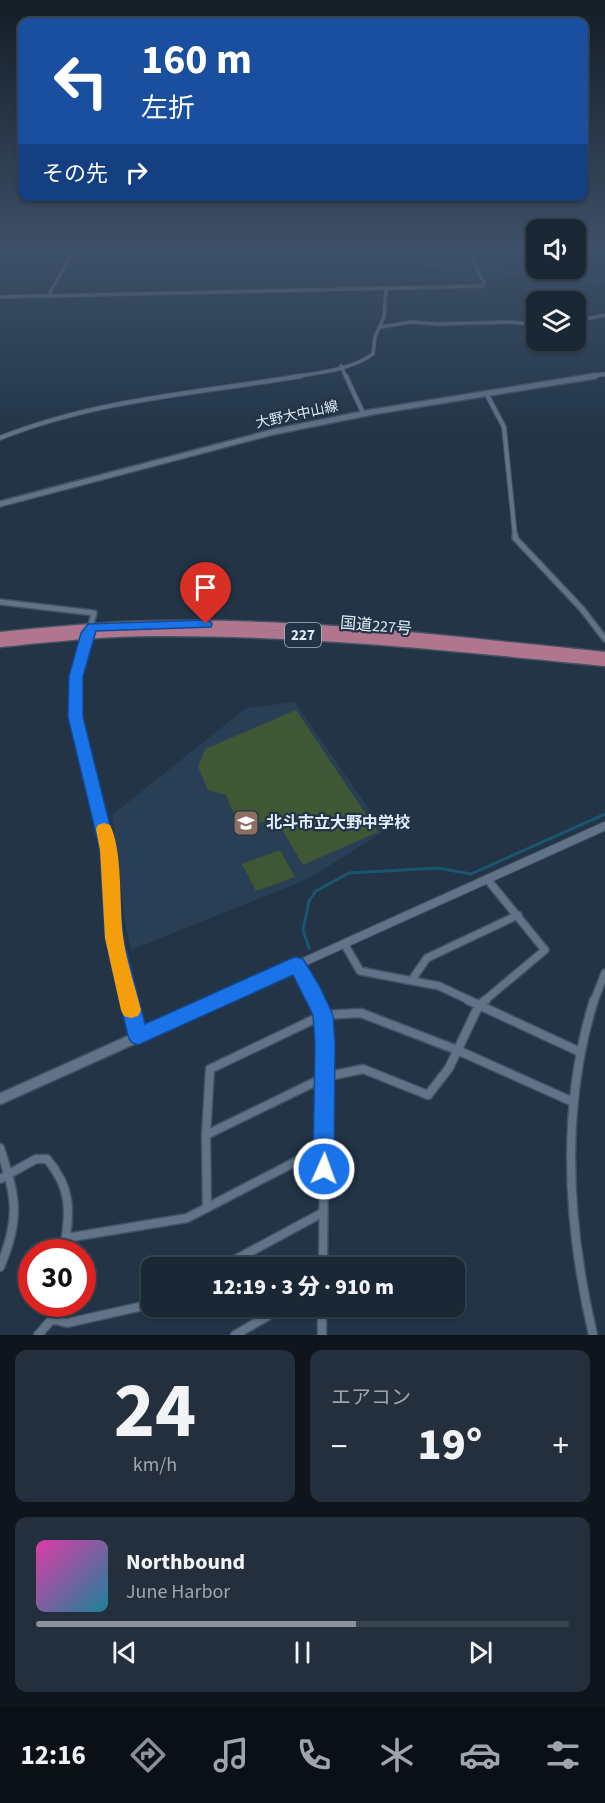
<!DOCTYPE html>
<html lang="ja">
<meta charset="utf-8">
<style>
:root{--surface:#1a2734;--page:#232f3c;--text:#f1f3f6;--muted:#9fa5ac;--line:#38444f;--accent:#8c9099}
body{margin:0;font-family:"Source Sans 3","Noto Sans JP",sans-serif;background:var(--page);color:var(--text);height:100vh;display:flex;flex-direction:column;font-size:22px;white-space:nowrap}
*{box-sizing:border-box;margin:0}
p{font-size:20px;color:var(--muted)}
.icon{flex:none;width:33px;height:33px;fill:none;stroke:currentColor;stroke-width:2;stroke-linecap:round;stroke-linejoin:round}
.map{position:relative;height:1335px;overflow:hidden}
.side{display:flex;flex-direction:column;gap:15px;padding:15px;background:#0e151d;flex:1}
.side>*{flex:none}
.guide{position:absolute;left:18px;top:18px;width:570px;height:183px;border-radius:12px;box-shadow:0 2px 4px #0004,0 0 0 2px var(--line);background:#1a4fa0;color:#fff;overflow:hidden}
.fabs{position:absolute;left:526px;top:219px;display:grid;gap:12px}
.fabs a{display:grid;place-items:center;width:60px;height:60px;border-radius:12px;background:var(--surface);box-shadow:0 2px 4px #0004,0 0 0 2px var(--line);font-size:30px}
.speed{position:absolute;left:18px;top:1239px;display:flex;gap:12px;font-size:30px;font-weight:700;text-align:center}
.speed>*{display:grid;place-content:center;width:78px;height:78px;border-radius:50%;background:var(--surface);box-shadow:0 2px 4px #0004,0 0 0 2px var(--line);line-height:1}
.speed .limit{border:9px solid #d22;background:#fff;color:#111}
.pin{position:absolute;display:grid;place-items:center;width:51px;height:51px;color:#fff;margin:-62px -26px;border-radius:50% 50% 50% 0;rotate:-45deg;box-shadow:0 0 6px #0007}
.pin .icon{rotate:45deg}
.me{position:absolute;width:66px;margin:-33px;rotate:2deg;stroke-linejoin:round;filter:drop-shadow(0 0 4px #0008)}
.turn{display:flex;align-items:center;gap:21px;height:126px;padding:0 24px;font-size:27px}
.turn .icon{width:78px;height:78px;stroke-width:2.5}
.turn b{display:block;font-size:42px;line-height:51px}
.then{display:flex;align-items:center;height:57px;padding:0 24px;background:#0003;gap:12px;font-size:22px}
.big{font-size:45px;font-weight:800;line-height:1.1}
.side .card{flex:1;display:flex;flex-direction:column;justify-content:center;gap:9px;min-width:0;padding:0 21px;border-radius:12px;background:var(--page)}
.side .dial{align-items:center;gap:0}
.dial b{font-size:78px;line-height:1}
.song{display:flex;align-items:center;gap:18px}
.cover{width:72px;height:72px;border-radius:9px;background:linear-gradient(135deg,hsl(320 70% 55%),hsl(190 70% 35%))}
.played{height:6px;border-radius:3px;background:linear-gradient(90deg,var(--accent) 60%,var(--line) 60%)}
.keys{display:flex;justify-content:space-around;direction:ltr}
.heat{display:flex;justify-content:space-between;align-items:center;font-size:33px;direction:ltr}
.side .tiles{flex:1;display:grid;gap:15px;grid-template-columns:1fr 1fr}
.card:last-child{grid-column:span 2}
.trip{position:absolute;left:141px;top:1257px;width:324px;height:60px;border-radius:12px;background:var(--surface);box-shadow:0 2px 4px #0004,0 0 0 2px var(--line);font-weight:800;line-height:60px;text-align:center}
.menu{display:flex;height:96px;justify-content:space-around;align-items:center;background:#0a1015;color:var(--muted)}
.menu .icon{width:42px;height:42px}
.menu .selected{color:var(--accent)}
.menu b{font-size:27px;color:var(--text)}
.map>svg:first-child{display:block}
.built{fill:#293f55}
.green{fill:#3f5734}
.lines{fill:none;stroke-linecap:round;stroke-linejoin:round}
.stream-far1{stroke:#195771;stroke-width:1.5}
.stream{stroke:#195771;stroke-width:3}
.minor-far4-casing{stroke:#425261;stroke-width:4.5}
.minor-far3-casing{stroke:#425261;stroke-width:6}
.minor-far2-casing{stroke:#425261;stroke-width:8}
.minor-far1-casing{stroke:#425261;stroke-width:10}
.minor-casing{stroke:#425261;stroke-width:11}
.tertiary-far1-casing{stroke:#425261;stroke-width:10}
.tertiary-casing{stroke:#425261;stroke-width:13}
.secondary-far1-casing{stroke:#425261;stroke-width:5}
.secondary-casing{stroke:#425261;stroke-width:8}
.trunk-casing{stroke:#425261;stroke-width:11}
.minor-far4{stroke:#607388;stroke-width:3}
.minor-far3{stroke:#607388;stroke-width:4}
.minor-far2{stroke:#607388;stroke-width:5}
.minor-far1{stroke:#607388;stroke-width:7}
.minor{stroke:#607388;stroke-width:8}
.tertiary-far1{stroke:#607388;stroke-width:8}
.tertiary{stroke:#607388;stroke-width:10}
.secondary-far1{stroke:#607388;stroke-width:4}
.secondary{stroke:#607388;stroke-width:5}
.trunk{stroke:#b0768e;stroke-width:8}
.route{fill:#1a73e8;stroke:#114b97;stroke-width:1.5}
.slow{fill:#f59e0b}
.labels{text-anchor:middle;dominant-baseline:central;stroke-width:4.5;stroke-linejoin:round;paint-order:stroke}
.far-street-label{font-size:14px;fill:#e2edf9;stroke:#223446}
.shield{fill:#223446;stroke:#a8b6c3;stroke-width:1.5}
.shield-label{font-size:15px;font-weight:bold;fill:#e2edf9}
.street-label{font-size:16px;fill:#e2edf9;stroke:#223446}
.poi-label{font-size:16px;font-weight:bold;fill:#e2edf9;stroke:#223446;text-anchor:start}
</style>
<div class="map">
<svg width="605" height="1335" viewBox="0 0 605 1335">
<rect width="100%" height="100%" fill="#223446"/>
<path class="built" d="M295 702 384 831 308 879 131 950 125 922 112 815 246 708Z"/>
<path class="green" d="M296 710 378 832 303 865 275 818 240 829 226 795 208 790 198 767 205 749Z
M280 850 295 877 256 891 242 864Z"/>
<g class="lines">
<path class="stream-far1" d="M299 252 605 282"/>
<path class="stream" d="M309 948 303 930 309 901 316 891 349 873 438 868 471 874 605 814"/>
<g class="minor-far4-casing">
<path id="minor-far4" d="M48 296 73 252
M0 297 483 286 484 283 469 252
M576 321 605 315
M381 327 411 322 438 324 511 322 537 325
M341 366 346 377
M292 377C318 373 351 370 373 354L375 337 384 317 386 289"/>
</g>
<g class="minor-far3-casing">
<path id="minor-far3" d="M346 376 363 413
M486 393 504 427 515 536
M0 438C97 399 199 393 301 376"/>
</g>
<g class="minor-far2-casing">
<path id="minor-far2" d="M515 535V538L582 609 605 639
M0 602 94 613 74 692 79 740"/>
</g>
<g class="minor-far1-casing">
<path id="minor-far1" d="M79 738 108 848 114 939 128 1001
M345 945 360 971 439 986 471 1001
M296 965 317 1001
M411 981 427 958 518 915
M484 1001 545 950 487 879
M594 1001 605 973"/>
</g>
<g class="minor-casing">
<path id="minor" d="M127 1000 138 1036
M316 1000 323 1015 325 1044 323 1268
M468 1000 578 1051
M206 1135 325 1077 363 1069 428 1095 449 1068 479 1005 486 1000
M0 1148C16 1198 21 1217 0 1267
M0 1179 36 1159H47C74 1191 69 1213 64 1252
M207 1208 206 1135 210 1069 323 1015 361 1013 457 1050 571 1101
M66 1238 187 1218 324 1147
M220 1268 322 1213
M322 1306V1335
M52 1319 67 1323 152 1304
M38 1335 52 1319 57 1304
M235 1335 285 1306
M593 1335C567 1224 560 1109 594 1000"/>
</g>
<g class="tertiary-far1-casing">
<path id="tertiary-far1" d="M217 1001 605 826"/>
</g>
<g class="tertiary-casing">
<path id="tertiary" d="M0 1099 220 1000"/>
</g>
<g class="secondary-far1-casing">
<path id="secondary-far1" d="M586 377 605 374"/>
</g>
<g class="secondary-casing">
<path id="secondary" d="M0 504 273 432 372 412 595 376"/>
</g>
<g class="trunk-casing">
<path id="trunk" d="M0 636C50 631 100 626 150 625 302 621 454 641 605 656
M0 643C51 638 103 632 155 632 305 631 455 647 605 662"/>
</g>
<use href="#minor-far4" class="minor-far4"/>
<use href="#minor-far3" class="minor-far3"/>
<use href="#minor-far2" class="minor-far2"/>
<use href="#minor-far1" class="minor-far1"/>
<use href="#minor" class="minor"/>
<use href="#tertiary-far1" class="tertiary-far1"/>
<use href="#tertiary" class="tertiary"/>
<use href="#secondary-far1" class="secondary-far1"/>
<use href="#secondary" class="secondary"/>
<use href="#trunk" class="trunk"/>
</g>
<linearGradient id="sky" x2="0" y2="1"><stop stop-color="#131d26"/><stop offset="0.57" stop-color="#3e5068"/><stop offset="1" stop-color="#3e5068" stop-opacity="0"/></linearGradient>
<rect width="605" height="439" fill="url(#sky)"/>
<path class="route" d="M206 620 211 622 212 624 211 627 96 631 83 676V717L116 850 123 938 145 1024 290 959 296 957 303 959 319 985 333 1015 335 1044 334 1169 331 1177 324 1180 316 1177 313 1169 315 1044 313 1015 293 975 138 1045 131 1042 128 1036 105 938 100 850 68 717 69 676 81 633 88 624Z"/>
<path class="slow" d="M104 823 110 825C123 850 119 906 123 936 126 961 135 986 141 1010L138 1016 131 1018 124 1016 121 1010 105 938 100 850 96 829 98 825Z"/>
<defs>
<g id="school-square" transform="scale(1.35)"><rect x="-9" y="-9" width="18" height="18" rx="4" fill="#8d6e63" stroke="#223446"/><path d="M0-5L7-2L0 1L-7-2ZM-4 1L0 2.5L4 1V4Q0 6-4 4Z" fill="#fff"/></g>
</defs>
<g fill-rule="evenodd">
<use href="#school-square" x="246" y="823"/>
</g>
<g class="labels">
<g class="far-street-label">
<text transform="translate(297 415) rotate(-12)">大野大中山線</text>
</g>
<rect class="shield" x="285" y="623" width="36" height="24" rx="4.5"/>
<g class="shield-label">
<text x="303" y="635">227</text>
</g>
<g class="street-label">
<text transform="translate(376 626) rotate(5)">国道227号</text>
</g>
<g class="poi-label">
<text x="266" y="823">北斗市立大野中学校</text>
</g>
</g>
</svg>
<div class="fabs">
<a><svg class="icon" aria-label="sound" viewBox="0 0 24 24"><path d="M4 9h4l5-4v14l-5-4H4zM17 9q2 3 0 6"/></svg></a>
<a><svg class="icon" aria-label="layers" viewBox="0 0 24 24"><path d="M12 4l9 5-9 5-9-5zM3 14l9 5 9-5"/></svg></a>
</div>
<div class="speed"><div class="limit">30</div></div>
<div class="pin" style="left:206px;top:624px;background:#d93025"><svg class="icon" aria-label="arrive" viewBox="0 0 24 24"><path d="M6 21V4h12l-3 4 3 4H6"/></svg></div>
<svg class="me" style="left:324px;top:1169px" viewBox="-20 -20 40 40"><circle r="17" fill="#1a73e8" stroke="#fff" stroke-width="3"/><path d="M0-11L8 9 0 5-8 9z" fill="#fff"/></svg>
<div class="trip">12:19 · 3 分 · 910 m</div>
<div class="guide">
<div class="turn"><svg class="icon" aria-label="left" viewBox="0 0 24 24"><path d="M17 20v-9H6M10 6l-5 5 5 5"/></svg><div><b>160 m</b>左折</div></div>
<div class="then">その先<svg class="icon" aria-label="right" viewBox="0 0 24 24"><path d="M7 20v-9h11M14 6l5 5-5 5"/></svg></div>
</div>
</div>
<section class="side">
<div class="tiles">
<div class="card dial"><b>24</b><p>km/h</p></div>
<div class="card"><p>エアコン</p>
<div class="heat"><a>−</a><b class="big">19°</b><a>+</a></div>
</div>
<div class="card">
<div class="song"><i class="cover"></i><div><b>Northbound</b><p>June Harbor</p></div></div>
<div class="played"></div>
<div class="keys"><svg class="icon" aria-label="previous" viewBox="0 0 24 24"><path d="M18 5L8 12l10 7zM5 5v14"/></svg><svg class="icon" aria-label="pause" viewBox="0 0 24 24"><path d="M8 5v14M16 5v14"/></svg><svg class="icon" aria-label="next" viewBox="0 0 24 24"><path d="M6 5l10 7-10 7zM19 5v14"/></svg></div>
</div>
</div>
</section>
<nav class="menu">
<b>12:16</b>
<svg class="icon selected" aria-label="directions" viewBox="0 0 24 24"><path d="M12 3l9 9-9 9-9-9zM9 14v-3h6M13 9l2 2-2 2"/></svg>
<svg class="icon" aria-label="music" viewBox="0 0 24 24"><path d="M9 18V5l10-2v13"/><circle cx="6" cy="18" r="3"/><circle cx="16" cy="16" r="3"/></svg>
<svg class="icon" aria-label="phone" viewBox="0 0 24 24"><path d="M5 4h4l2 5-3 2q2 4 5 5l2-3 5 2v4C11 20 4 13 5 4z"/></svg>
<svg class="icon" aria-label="climate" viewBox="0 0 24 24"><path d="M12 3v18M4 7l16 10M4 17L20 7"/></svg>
<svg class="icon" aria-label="car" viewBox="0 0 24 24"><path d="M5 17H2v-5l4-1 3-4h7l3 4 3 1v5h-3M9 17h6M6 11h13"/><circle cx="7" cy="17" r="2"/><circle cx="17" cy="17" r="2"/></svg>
<svg class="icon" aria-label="filters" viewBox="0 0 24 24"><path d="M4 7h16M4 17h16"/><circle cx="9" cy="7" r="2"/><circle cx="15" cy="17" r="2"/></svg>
</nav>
